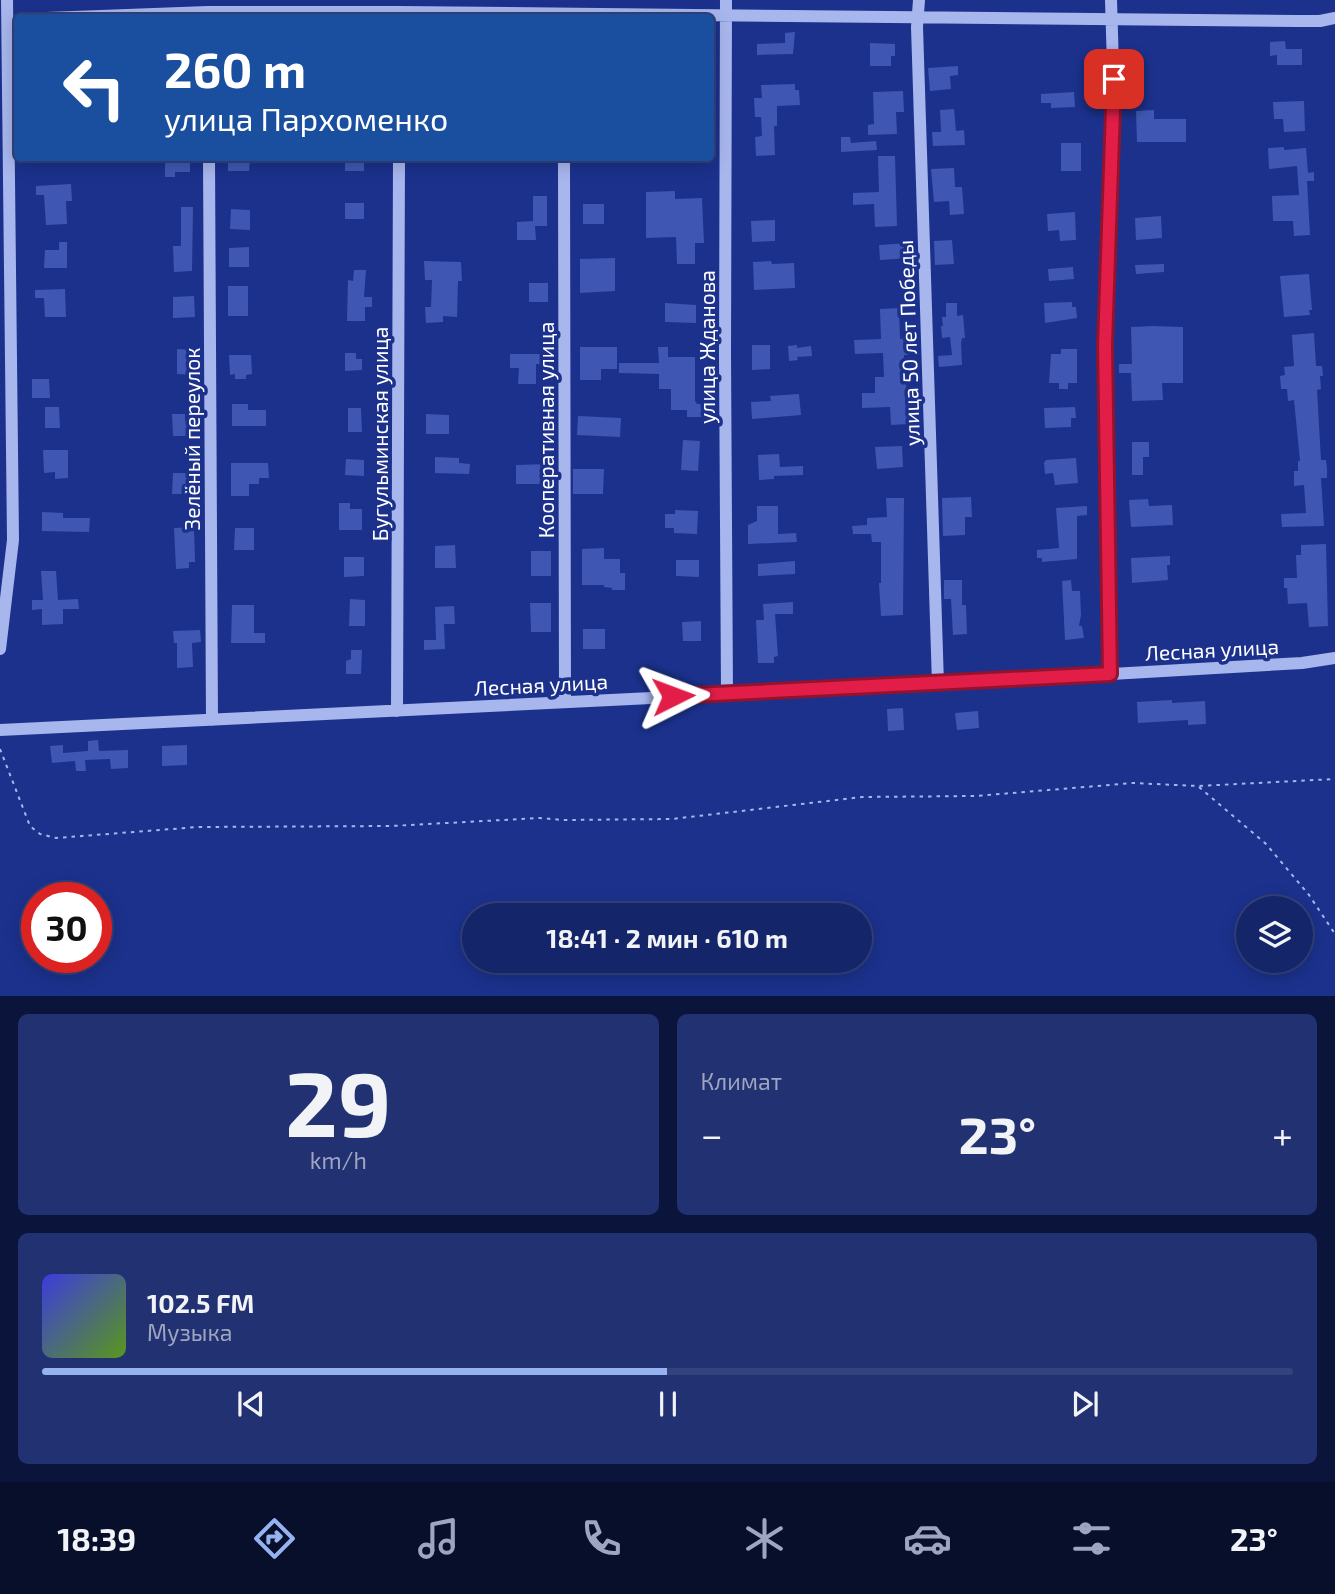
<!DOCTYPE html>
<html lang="ru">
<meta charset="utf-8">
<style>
:root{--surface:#142569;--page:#213171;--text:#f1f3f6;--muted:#9da5c0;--line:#33427d;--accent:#95b2f1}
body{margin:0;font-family:"Exo 2",sans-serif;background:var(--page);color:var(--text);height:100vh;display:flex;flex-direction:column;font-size:26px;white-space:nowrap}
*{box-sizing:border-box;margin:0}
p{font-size:23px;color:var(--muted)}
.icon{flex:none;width:38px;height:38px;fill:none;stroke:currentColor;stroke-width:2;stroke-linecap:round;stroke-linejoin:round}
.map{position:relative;height:996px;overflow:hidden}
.drawer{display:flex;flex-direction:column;gap:18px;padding:18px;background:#0b143a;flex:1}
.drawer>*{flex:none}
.banner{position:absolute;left:14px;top:14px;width:700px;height:147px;border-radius:7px;box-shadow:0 4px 18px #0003,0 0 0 2px var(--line);background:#1a4fa0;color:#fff;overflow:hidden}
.controls{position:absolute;left:1236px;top:896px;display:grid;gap:14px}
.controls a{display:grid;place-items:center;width:77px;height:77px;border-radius:50%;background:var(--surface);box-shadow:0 4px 18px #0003,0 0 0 2px var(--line);font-size:35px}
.speed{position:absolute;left:21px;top:882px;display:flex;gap:14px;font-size:35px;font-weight:700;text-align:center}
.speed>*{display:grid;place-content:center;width:91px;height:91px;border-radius:50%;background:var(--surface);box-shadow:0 4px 18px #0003,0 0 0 2px var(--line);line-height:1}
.speed .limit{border:10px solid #d22;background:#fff;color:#111}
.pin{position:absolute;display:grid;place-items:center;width:60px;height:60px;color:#fff;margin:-30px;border-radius:14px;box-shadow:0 4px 10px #0006}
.me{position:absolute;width:77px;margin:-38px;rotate:87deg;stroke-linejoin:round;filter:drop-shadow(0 0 5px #0008)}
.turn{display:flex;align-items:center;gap:24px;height:147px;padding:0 35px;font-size:32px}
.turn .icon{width:91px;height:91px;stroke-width:2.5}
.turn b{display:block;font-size:49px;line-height:60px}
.big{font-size:52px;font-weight:700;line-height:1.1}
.drawer .widget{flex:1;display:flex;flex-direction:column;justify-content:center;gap:10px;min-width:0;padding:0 24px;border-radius:10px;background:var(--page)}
.drawer .dial{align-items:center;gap:0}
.dial b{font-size:91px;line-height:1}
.song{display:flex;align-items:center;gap:21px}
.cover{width:84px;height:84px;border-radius:10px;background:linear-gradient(135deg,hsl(240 70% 55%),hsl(90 70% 35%))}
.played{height:7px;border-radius:4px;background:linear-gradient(90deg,var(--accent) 50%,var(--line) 50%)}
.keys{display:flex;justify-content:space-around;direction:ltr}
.heat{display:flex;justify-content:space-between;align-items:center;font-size:38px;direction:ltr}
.drawer .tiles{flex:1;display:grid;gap:18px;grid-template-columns:1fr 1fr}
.widget:last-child{grid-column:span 2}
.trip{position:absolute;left:462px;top:903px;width:410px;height:70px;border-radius:35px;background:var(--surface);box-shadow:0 4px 18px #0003,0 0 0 2px var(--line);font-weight:700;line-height:70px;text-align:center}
.tabs{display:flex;height:112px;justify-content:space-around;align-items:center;background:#080f2a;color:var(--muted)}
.tabs .icon{width:49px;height:49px}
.tabs .on{color:var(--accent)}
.tabs b{font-size:32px;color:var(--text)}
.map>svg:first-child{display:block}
.building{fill:#3f57b2}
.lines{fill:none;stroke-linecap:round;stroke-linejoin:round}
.path{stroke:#a7b6ed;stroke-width:2;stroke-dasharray:3.5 5;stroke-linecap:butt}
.minor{stroke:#a7b6ed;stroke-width:12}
.route-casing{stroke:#92132f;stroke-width:18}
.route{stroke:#e11d48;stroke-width:12}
.labels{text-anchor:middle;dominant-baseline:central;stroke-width:7;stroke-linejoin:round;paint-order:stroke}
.street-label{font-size:21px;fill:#fff;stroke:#1b318c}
</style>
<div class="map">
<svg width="1335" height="996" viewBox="0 0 1335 996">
<rect width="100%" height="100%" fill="#1b318c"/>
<path class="building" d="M795 32 793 54 757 55V44L785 43V33Z
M1285 41 1286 49H1302V65H1277V55L1270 56V42Z
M870 43 895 44V56H891V66H870Z
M958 66V75L950 76 951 89 930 91 928 68Z
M795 84V90H799L800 105 777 106V126H774L775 155 756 156 755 137 762 136 761 117H755L754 98H762L761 85Z
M903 91 904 112H896L897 134 868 135V125L874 124 873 92Z
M1074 92 1075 107 1051 108V103H1041V94Z
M1304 101 1305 131 1284 132 1283 119H1274L1273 102Z
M954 109 956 131 964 130 965 145 933 146 932 132H941L940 110Z
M1154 110V119H1186V142H1137L1136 111Z
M841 137H850L851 143 876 141 877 150 841 152Z
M1061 143H1081V171H1061Z
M1284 147V150L1306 148 1308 173 1314 172V181H1307L1310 235 1294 236 1293 221H1273L1272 196 1299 195 1297 166 1269 169 1268 148Z
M878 156H895L897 226 875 227 874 204 853 205V193L879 192Z
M171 158H190V172H175V177H165V162H171Z
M228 158H250L249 171H228Z
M345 158H364V171H345Z
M954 168 955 187H962L964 214 950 215 949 201 934 202 931 169Z
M71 184 72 201H66L67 224 46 225 44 195H36V186Z
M675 191V199L702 198 704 243H695V264H677L676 237 646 238V192Z
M533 196H547V226H535L536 240H517V222L533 221Z
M345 203H364V219H345Z
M583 204H604V224H583Z
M181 207H193L192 271 174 272 173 246H181Z
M231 209 250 210V230L230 229Z
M1075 212 1076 240 1060 241 1059 230 1048 231 1047 214Z
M1161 216 1162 238 1136 240 1135 218Z
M775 220V241L752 242 751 221Z
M952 240 954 264 935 265 934 241Z
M59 242H67V268H44L45 250H59Z
M908 243 909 258 880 260 879 245Z
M249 247V267H229V248Z
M615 258V291L580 293V259Z
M424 261 461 262 462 281H458L457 317 443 316V322L426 323 425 307H431L432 280H425Z
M771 261 772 264 794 263 795 288 754 290 753 262Z
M1164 264V272L1136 274 1135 265Z
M1073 267 1074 279 1049 281 1048 269Z
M354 270H366L364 297H372V307H365V321H347L348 280 353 281Z
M1309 274 1312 310H1309L1310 315 1284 317 1280 276Z
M529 283H548V302H529Z
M228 286H248V316H228Z
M65 289 66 317H45L44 298H35V290Z
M194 296 195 317 173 318V297Z
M1072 302V307H1076L1077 318 1045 323 1044 303Z
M665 303 696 305V323L665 322Z
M946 303H957V316L963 315 965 338H962L961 343 962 365 939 367 938 356 952 355 950 337 942 338 941 326H943L942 317H946Z
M899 308 900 339 909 338V355H904L909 424 891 425 890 407 862 408V393H875V377H884L883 353 855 354 854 340 881 339 880 309Z
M1153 326 1183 327V383H1162L1163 400 1132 401 1131 373H1119V364H1132L1131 327Z
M1314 333 1316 366H1322L1323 376H1320L1321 389 1317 390 1321 460H1326L1327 469V478H1321L1324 526 1282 527 1281 514 1306 513 1304 485 1294 486V471H1298V461H1300L1294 400 1288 401 1287 389H1281L1280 376 1285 375 1284 367 1294 366 1292 335Z
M752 345H770V369L752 370Z
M797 345V348L811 346 812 356 797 357 798 360 789 361 788 346Z
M580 347H617V369H601V380H580Z
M658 347H668V357H695V401L697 404H704V417H687V410H671V389H659V374L619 373V363H659Z
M177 349 194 350 193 375 177 374Z
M1061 349H1077V383H1068V389H1059V383H1049L1051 354H1061Z
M345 353H356V359H362V370L345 371Z
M510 354H545V364H536V384H518L519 368H510Z
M229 355H251L252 374 246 375V379H235V374L230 375Z
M32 379H49L50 398H32Z
M799 394 801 415 752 419 751 402 771 401 770 396Z
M232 404H248V410H266V426H232Z
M45 407H59L60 428H45Z
M1075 407 1076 418H1071V427L1045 428 1044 408Z
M348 408H361L362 432H348Z
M172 414H185V421H191L192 436H173Z
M426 414 449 415V434H426Z
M578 416 621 418 620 437 577 435Z
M683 440 700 441 698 471 681 470Z
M1132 442H1149V457H1143V475H1132Z
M902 446 903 467 877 469 875 447Z
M43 450H68V478L55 479V472L44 473Z
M779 454 780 467 803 466V475L774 476V479L759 480 758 455Z
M435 457 459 458V463L470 464 469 474 435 473Z
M1076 458 1078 483 1055 485 1053 473 1045 474 1044 463 1046 460Z
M346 459 364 460V476L345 475Z
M231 463H268L269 478H259V484H249V496H231Z
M549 464 550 484H516V465Z
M573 469H604L603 494H573Z
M173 473H191V494H172Z
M971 497 972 517H965V535L943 536 942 498Z
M886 498H904L903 615 881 616 879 583H881V542H872L871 534H853L852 526 867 525V518L887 517Z
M1148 499 1149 506 1172 505 1173 525 1131 527 1129 500Z
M339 503H350V509H362V530H339Z
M757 506H778V534L796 533 797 542 748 544V525L757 521Z
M1087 506V515L1077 516V559L1042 562V558H1037V550L1059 548 1056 508Z
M675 510 698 511 697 534 674 533V528H665V514H675Z
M42 512 63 513V518H90L89 532 42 531Z
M194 527 195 562H189V568L176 569 174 528Z
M235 528H254V550H234Z
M1326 544 1328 626 1309 627 1307 603 1288 604 1287 588H1284V578H1297L1296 555H1301V545Z
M455 545 456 568H435V546Z
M604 548V559H620V573H625V590H612V588L604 587V585H582V549Z
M531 551H551V576H531Z
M1170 556V565H1167L1168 580 1132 583 1131 558Z
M344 557H364V576L344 577Z
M676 560H699V577L676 576Z
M795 561V574L758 576V564Z
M41 571H56L58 600 78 599 79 609H63V624L42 625V609L32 610V600H43Z
M944 580H962V605H966L967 634 953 635 951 599H944Z
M1071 580 1072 591H1080L1081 615 1079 626H1082L1084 638 1065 640 1062 581Z
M350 599 365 600V626H349Z
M793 602V614H775L778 656 774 657V663H758L756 620H764L763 604Z
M530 603H551V632H531Z
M232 605H254V633H265V643H231Z
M454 606 455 624H444L445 649 424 650V640H436L435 607Z
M701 621V641H683L682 622Z
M583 629H605V649H583Z
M200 630 201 642 192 643 193 667 177 668V643H174L173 631Z
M351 650H362L361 674H346V661L351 659Z
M1172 700V703L1205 701 1206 724 1188 725V720L1138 723 1137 702Z
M903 708 904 730 888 731 887 709Z
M978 711 979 728 957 730 955 713Z
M98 740 99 751 128 750V768L111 769 110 759 85 760 86 771H76L75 761 52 763 50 746 63 745V753L88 751V741Z
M187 745V765L162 766V746Z"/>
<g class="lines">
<path class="path" d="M0 749 30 826 40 834 56 838 198 827 391 826 540 818 563 820 672 819 862 797 976 796 1133 783 1198 786 1335 779
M1199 787 1266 844 1309 895 1335 934"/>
<path class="minor" d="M726 0 725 354 727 694
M919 0 917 27 938 684
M46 18 208 12H399L1297 21H1320L1335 18
M209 158 212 720
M564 158 565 702
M0 649 13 540 7 0
M1110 674 1106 345 1114 99 1111 0
M397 711 399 158
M0 730 938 684 1302 663 1335 658"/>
</g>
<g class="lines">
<g class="route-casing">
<path id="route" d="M673 696 1110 674 1105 345 1114 79"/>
</g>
<use href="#route" class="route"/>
</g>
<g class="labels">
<g class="street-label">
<text transform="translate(908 343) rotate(-92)">улица 50 лет Победы</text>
<text transform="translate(706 347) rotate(-90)">улица Жданова</text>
<text transform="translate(545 430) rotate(-90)">Кооперативная улица</text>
<text transform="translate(379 434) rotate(-90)">Бугульминская улица</text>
<text transform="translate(191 439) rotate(-90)">Зелёный переулок</text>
<text transform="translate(1212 649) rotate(-3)">Лесная улица</text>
<text transform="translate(541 684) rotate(-3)">Лесная улица</text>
</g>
</g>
</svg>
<div class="controls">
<a><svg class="icon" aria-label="layers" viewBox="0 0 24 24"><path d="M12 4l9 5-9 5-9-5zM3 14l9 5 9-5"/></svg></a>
</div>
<div class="speed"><div class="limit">30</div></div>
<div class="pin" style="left:1114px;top:79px;background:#d93025"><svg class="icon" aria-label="arrive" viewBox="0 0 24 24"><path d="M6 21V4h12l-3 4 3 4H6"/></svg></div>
<svg class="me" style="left:673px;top:696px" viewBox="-20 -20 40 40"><path d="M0-17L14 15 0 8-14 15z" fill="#e11d48" stroke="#fff" stroke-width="4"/></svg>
<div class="trip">18:41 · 2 мин · 610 m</div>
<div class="banner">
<div class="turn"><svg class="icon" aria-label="left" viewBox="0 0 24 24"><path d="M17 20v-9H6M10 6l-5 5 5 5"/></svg><div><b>260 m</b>улица Пархоменко</div></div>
</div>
</div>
<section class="drawer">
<div class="tiles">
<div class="widget dial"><b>29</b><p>km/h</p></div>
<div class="widget"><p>Климат</p>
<div class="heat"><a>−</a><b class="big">23°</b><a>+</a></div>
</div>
<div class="widget">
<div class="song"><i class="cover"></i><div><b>102.5 FM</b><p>Музыка</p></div></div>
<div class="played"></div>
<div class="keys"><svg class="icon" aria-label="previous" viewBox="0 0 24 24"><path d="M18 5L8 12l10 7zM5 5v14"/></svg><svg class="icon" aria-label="pause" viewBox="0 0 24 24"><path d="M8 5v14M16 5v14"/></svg><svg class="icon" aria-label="next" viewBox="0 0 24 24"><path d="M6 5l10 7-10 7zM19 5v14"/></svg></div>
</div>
</div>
</section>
<nav class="tabs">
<b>18:39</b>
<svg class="icon on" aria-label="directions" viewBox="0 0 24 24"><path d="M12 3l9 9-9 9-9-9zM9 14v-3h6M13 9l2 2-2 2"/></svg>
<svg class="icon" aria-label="music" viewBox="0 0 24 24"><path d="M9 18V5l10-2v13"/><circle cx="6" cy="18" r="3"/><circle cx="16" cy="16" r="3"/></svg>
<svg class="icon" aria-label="phone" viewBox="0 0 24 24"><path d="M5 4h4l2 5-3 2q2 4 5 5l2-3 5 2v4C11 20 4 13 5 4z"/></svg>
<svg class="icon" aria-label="climate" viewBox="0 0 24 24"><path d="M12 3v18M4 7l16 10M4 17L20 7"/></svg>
<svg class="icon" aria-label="car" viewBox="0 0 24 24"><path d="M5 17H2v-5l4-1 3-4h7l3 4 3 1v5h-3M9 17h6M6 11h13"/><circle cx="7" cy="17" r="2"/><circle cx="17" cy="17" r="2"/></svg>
<svg class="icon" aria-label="filters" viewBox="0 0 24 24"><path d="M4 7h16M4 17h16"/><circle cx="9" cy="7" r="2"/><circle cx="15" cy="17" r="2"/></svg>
<b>23°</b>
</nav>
